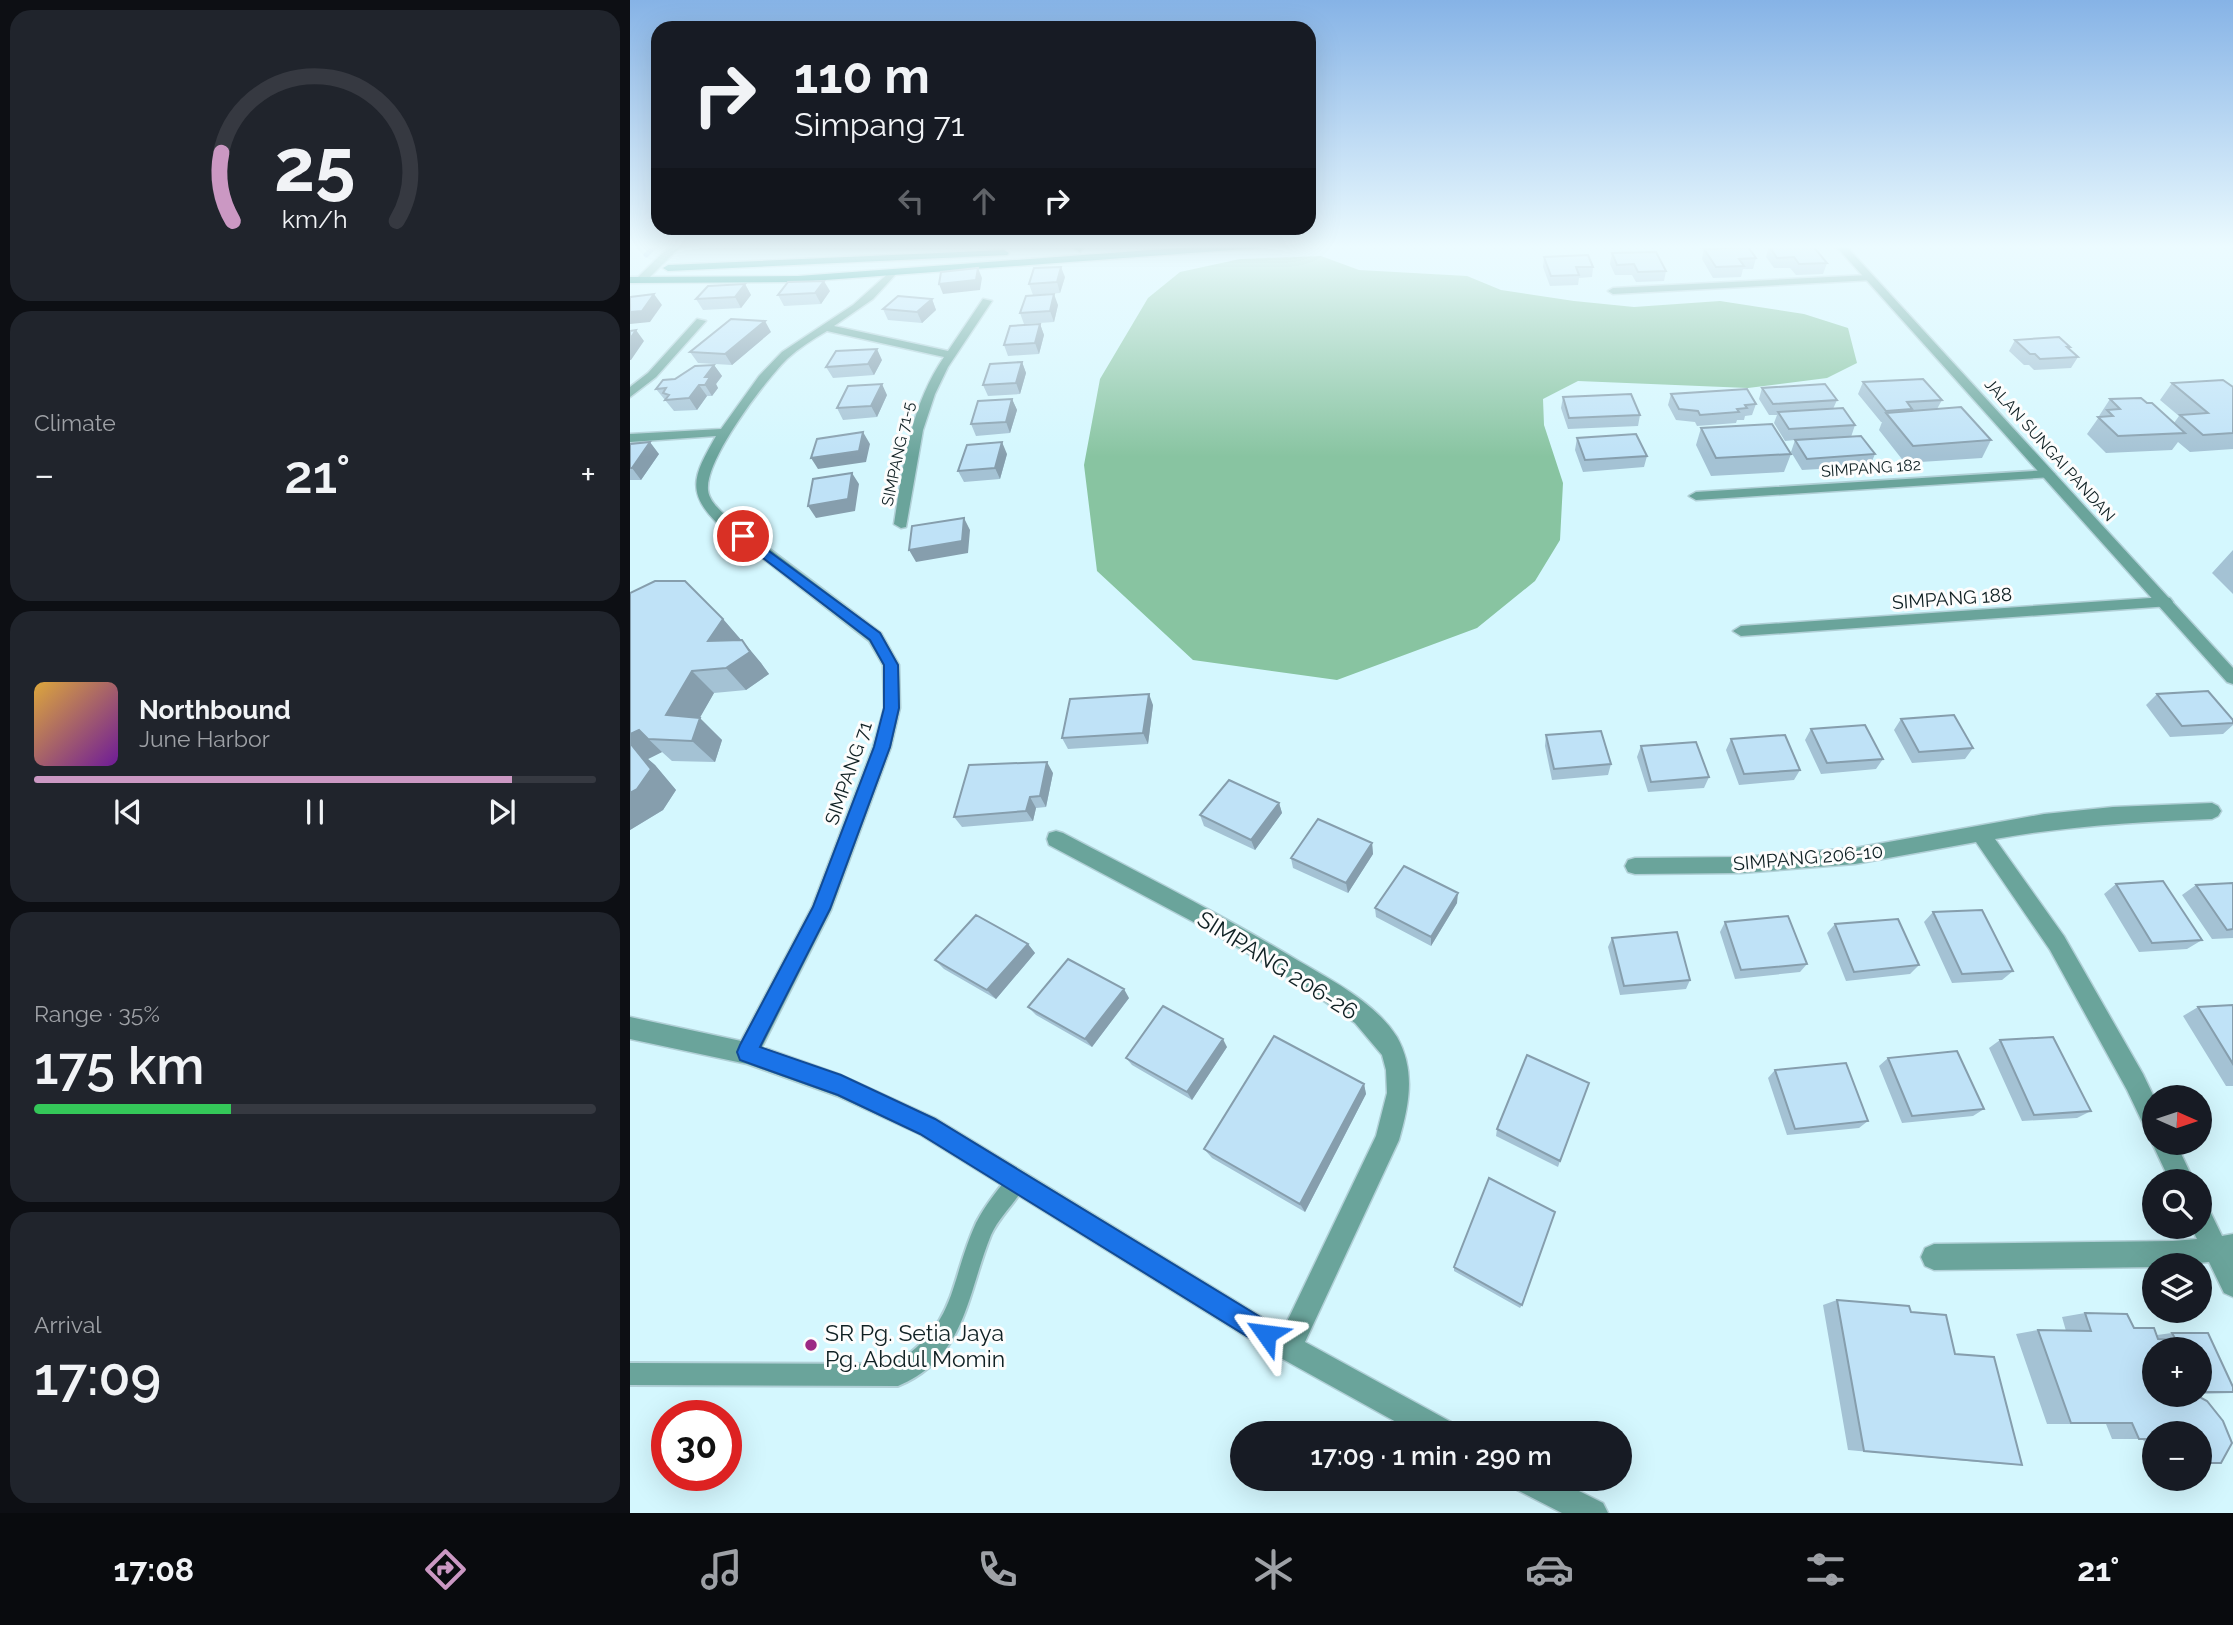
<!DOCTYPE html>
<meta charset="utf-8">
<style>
:root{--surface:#171b24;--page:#20242c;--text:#f1f3f6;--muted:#9ea1a6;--line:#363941;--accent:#cb98c3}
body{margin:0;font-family:Raleway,sans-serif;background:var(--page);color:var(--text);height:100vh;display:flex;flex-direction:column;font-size:26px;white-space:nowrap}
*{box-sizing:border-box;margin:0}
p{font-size:23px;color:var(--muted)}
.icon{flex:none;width:38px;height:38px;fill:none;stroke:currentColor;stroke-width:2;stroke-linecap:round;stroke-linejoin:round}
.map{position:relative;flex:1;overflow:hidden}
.side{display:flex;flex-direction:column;gap:10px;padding:10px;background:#0d0f14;width:630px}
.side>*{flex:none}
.top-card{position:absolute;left:21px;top:21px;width:665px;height:214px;border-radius:21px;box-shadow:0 7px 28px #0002;background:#171b24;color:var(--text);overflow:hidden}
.needle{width:46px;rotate:93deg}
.controls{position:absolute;left:1512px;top:1085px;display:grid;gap:14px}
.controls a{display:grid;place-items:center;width:70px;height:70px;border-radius:50%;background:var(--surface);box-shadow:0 7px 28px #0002;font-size:35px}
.speed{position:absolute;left:21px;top:1400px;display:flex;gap:14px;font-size:35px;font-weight:700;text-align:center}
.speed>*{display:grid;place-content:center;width:91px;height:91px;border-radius:50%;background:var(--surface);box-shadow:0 7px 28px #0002;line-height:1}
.speed .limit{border:10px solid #d22;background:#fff;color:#111}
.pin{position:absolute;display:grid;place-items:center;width:60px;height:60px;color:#fff;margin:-30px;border:4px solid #fff;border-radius:50%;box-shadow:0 2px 7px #0007}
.me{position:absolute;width:77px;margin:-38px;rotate:301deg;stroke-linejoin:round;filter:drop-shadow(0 0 5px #0008)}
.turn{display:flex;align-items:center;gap:24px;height:147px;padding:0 28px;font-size:32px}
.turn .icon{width:91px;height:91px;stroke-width:2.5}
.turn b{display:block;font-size:49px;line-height:60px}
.lanes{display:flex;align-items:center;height:66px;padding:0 28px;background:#0003;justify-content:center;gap:35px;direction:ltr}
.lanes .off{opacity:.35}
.big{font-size:52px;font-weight:600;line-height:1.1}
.side .tile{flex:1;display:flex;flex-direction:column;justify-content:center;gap:10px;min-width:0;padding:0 24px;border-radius:21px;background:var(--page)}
.side .dial{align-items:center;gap:0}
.dial svg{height:182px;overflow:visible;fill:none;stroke:var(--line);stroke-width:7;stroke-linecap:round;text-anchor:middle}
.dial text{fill:var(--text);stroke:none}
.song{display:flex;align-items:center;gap:21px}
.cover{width:84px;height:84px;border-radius:10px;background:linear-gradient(135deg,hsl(40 70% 55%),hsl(280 70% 35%))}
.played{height:7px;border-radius:4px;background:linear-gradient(90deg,var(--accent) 85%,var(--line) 85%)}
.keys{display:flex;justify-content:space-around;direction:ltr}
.heat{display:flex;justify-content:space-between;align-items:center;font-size:38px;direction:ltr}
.charge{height:10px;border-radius:5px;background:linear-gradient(90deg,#34c759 35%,var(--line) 0)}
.trip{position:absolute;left:600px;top:1421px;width:402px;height:70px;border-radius:35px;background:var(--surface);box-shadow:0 7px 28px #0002;font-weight:600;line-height:70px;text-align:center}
.tabs{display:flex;height:112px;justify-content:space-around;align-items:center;background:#090b0e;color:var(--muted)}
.tabs .icon{width:49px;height:49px}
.tabs .current{color:var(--accent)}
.tabs b{font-size:32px;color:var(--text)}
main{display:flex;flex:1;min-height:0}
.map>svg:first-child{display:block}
.forest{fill:#88c4a1}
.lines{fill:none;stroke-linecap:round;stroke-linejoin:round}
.stream{stroke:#94b2e4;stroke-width:5}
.service-casing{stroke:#b1d0d7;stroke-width:4}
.minor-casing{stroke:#b1d0d7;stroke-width:3}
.tertiary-casing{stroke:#b1d0d7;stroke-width:3}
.secondary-casing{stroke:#b1d0d7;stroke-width:3}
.service{fill:#6aa49b;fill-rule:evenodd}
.minor{fill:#6aa49b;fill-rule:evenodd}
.tertiary{fill:#6aa49b;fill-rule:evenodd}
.secondary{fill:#007f73;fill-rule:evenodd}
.wall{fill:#a4c2d4}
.shaded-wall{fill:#869ead}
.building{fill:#bfe2f7;stroke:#869ead;stroke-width:2}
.route{fill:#1a73e8;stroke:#114b97;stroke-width:2}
.poi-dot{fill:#9c2985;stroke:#fdfdfd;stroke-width:2.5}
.labels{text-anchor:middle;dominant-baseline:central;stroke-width:6;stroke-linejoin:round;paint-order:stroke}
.far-street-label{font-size:16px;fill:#102124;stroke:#fdfdfd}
.street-label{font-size:19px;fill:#102124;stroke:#fdfdfd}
.near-street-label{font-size:23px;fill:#102124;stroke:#fdfdfd}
.near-poi-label{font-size:23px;fill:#102124;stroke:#fdfdfd;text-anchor:start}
</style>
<main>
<section class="side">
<div class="tile dial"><svg viewBox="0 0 100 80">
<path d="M14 69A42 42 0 1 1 86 69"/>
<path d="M14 69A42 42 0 0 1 9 39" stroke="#cb98c3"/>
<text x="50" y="56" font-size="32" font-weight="700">25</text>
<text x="50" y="72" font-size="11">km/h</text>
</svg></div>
<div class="tile"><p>Climate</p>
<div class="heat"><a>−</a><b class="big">21°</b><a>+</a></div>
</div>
<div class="tile">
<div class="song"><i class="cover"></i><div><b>Northbound</b><p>June Harbor</p></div></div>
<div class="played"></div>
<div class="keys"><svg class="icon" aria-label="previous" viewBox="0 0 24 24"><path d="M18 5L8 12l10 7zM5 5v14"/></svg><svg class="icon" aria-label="pause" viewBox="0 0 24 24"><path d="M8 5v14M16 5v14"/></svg><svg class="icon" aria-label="next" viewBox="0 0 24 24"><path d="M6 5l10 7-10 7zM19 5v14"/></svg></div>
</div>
<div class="tile"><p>Range · 35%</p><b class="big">175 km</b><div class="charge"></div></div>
<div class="tile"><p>Arrival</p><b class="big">17:09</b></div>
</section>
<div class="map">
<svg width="1603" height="1513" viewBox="0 0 1603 1513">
<rect width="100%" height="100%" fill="#d4f7fe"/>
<path class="forest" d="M691 256 729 270 837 276 871 290 944 301 1004 307 1090 301 1174 314 1218 328 1227 363 1197 378 1118 388 948 381 913 399 914 425 933 483 930 540 905 581 847 628 707 680 563 660 467 571 454 465 470 379 518 298 550 272 610 259Z"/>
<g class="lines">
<path class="stream" d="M16 255 26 245"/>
<g class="service-casing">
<path id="service" d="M387 1171 394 1174 397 1181C388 1201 370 1215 361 1235 337 1294 336 1358 268 1386L0 1385V1363L265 1364C329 1321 318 1285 346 1223 355 1205 368 1190 380 1174Z"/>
</g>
<g class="minor-casing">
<path id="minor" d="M41 245H52L15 282H7V278Z
M446 245H456L450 252 445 249Z
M262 270 267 273 243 299 204 326 318 351 353 299 362 301 318 367 305 394 293 430 276 527 271 528 264 524C273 466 280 407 314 357L197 331C183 339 169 348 157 359 135 381 75 459 78 490 79 501 89 509 96 516L251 633 269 665 270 708 261 747 201 910 132 1047 211 1075 305 1118 653 1330 746 1136 757 1093 756 1070 752 1055 725 1023 674 987 573 927 419 845 417 839 419 833 426 831 433 833C511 874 591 914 667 960 701 980 745 1002 767 1037 786 1071 779 1105 769 1140L675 1342 823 1423 827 1433H786L649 1357 289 1134 207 1096 117 1064 0 1039V1017L111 1041 182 907 243 747 254 708 253 665 239 641 86 522C54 490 66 472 86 436L0 442V434L91 429 129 376 152 352 223 305Z
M1239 275 1244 278 1243 280 983 294 978 291 983 288Z
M67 319 76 321 26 377 0 397V387L18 373Z
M1418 470 1425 474 1423 477 1066 500 1059 496 1066 492Z
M1535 597 1540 598 1543 602 1540 606 1111 636 1103 631 1111 626Z
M1582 803 1588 806 1591 811 1588 816 1582 819C1509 822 1437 826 1365 839L1434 936 1513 1074 1524 1097V1134L1516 1130 1497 1090 1420 950 1346 842 1225 864 1111 873 1005 874 998 872 995 866 998 860 1005 858 1111 857 1225 848 1414 814 1483 807Z
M1524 1138V1143H1546L1564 1181H1540L1522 1143Z
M1570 1206 1579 1209 1592 1236 1603 1234V1297L1594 1293 1579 1262 1524 1267 1304 1270 1295 1266 1291 1257 1295 1248 1304 1244 1543 1241 1567 1239 1561 1227H1570Z
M881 1479H925L973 1503 978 1513H932L885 1489Z"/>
</g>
<g class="tertiary-casing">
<path id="tertiary" d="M1205 245H1215L1603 668V684L1597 682Z"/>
</g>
<g class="secondary-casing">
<path id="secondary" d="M589 245H634L629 248 168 282 0 283V277L168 276Z
M374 250 379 253 377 255 38 271 33 268 38 265Z"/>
</g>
<use href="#service" class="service"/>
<use href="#minor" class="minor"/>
<use href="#tertiary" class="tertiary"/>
<use href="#secondary" class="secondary"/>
</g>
<path class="wall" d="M1139 246 1197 263 1193 274 1166 275 1160 268H1144L1136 257Z
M1074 249 1126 258 1123 269H1113L1111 277 1083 278 1072 259Z
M982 253 1036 271 1034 281 1006 282 1002 275H985L980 264Z
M914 257 963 267 962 277 949 278 948 285 920 286 913 267Z
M435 277 430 293 403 295 399 284Z
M115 284 121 295 111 308 73 310 66 299Z
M200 291 191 304 154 306 148 295Z
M302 299 306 310 292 323 258 320 253 309Z
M428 305 424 322 394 324 390 313Z
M410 324 414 335 409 354 378 356 374 345Z
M141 332 102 365 68 363 60 352Z
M1385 340 1440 347 1439 349 1448 357 1441 368 1404 370 1399 365H1394L1379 351Z
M252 360 244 375 203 378 196 367Z
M392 362 396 373 390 394 358 396 353 385Z
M84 365 92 376 86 384 88 388 82 396H77L67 410 44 411 26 389 45 379Z
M1233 382 1312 400 1307 409 1361 440 1352 458 1275 463 1249 430 1252 422H1251L1228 394Z
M1542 383 1603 387V449L1560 452 1548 442 1542 450 1476 453 1457 434 1469 417V416L1480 399 1517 403 1544 423 1549 416 1530 400Z
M1132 388 1207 400 1203 409 1225 425 1221 437 1245 454 1240 466 1172 470 1161 452 1165 440 1155 441 1144 423 1147 415H1139L1129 399Z
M1041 394 1126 404 1122 415 1115 416 1114 420H1107L1106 423 1067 426 1065 422 1046 420 1038 405Z
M257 395 247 417 213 420 207 408Z
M933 397 1010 415 1008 426 938 429 931 408Z
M382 399 387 410 380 433 346 436 341 424Z
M1071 428 1161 454 1154 472 1081 476 1066 445Z
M947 438 1017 456 1014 467 953 472 945 450Z
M0 444 29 454 11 480H0Z
M377 454 370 479 334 482 328 471Z
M1603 550V594L1582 573Z
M0 593 93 619 131 663 139 674 116 690 84 693 69 718 92 740 85 762 42 761 32 752 18 759 25 765 46 790 33 810 0 830Z
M1527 694 1603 720V725L1593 734 1540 737 1516 705Z
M523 705 518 744 438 749 432 738Z
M1271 719 1343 748 1335 759 1282 763 1264 730Z
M1181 729 1253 759 1246 769 1191 774 1175 740Z
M916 735 981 764 978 775 922 780 915 746Z
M1101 739 1170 770 1164 780 1109 785 1096 750Z
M1011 746 1079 777 1074 788 1018 792 1007 757Z
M423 773 416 807 406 808 403 821 332 827 324 817Z
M649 803 652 813 625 850 574 826 570 815Z
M742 843 743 854 718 893 663 868 661 858Z
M1603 883V938L1582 939 1552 895 1566 885Z
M1486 884 1572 940 1557 949 1509 952 1474 894Z
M827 903 801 946 746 917 745 908Z
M1303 912 1383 971 1372 980 1322 983 1294 922Z
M1095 922 1177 964 1170 972 1105 979 1090 932Z
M1205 924 1289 965 1280 974 1216 981 1197 933Z
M982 938 1060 980 1056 989 990 995 978 947Z
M398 944 405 953 366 999 314 969 305 960Z
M499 998 462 1047 406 1015 398 1007Z
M1603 1005V1086H1596L1553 1016 1568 1007Z
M1370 1040 1461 1111 1447 1118 1392 1121 1359 1048Z
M597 1047 562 1100 502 1065 496 1058Z
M1258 1058 1354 1109 1343 1116 1272 1123 1249 1066Z
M1145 1070 1238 1121 1229 1128 1157 1135 1138 1078Z
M734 1084 736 1094 675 1212 582 1158 574 1149Z
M867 1129 930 1161 928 1167 866 1136Z
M824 1267 892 1305 890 1308 824 1271Z
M1207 1300 1281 1312 1325 1354 1392 1465 1370 1464 1218 1450 1193 1305Z
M1455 1313 1497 1314 1504 1328H1524L1527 1335 1542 1333H1578L1603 1387V1393L1570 1394V1349H1524V1395H1566L1577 1401 1593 1421 1602 1443 1591 1463H1570V1433H1524V1452L1512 1439H1482L1476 1424H1417L1386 1334 1408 1330 1436 1331 1432 1317Z"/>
<path class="shaded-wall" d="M431 267 435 277 430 293 427 282Z
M348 268 352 278 350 290 313 294 309 284Z
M194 281 200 291 191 304 185 293Z
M115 284 121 295 111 308 105 297Z
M24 294 32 305 20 322 0 324V312Z
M424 294 428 305 424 322 420 311Z
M302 299 306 310 292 323 287 312Z
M135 321 141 332 102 365 95 354Z
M410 324 414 335 409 354 405 343Z
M6 330 14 341 1 360H0V339Z
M247 349 252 360 244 375 238 364Z
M392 362 396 373 390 394 386 383Z
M84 365 92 376 86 384 88 388 82 396 75 385V377Z
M252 384 257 395 247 417 241 406Z
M69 385 77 396 67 410 59 398Z
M382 399 387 410 380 433 376 422Z
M233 432 240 444 236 462 188 469 181 458Z
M20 442 29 454 11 480 2 468Z
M372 442 377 454 370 479 365 468Z
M222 473 229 484 225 511 186 518 178 506Z
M334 518 340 530 338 553 286 562 279 550Z
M93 619 112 641H78Z
M112 640 131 663 139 674 116 690 96 668Z
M62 671 84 693 59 737 36 715Z
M519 694 523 705 518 744 513 733Z
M70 718 92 740 85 762 62 741Z
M9 730 32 752 18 759 25 765 46 790 33 810 0 830V734Z
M417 762 423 773 416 807 410 796Z
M400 797 406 808 403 821 396 811Z
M649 803 652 813 625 850 621 840Z
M742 843 743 854 718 893 716 883Z
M828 893 827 903 801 946V937Z
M398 944 405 953 366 999 357 990Z
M494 989 499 998 462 1047 455 1039Z
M593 1039 597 1047 562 1100 557 1092Z
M734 1084 736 1094 675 1212 670 1204Z"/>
<path class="building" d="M1175 245H1182L1197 263 1169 264 1164 257 1147 258 1139 246Z
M1118 247 1126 258 1109 259 1114 266 1086 267 1074 249Z
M1026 252 1036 271 1008 272 1004 264 987 265 982 253Z
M958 255 963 267H946L949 275 921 276 914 257Z
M431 267 427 282 399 284 404 268Z
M348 268 346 280 309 284 311 272Z
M194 281 185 293 148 295 158 282Z
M115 284 105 297 66 299 78 286Z
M24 294 12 311 0 312V297Z
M424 294 420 311 390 313 396 296Z
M268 296 302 299 287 312 253 309Z
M101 319 135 321 95 354 60 352Z
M410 324 405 343 374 345 380 326Z
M6 330 0 339V331Z
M1429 337 1440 347H1437L1448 357 1410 359 1405 354H1400L1385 340Z
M247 349 238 364 196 367 206 351Z
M392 362 386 383 353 385 360 364Z
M84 365 75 377H80L75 385H69L59 398 35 400 39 395 33 393 36 388 26 389 33 380 45 379 65 366Z
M1293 379 1312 400 1277 402 1282 409 1256 411 1233 382Z
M1593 380 1603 387V433L1573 435 1550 415 1578 413 1542 383Z
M252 384 241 406 207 408 218 386Z
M1195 384 1207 400 1143 404 1132 388Z
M1117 389 1126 404 1115 405 1117 408 1107 409 1109 412 1070 415 1068 411 1049 409 1041 394Z
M1001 394 1010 415 939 418 933 397Z
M1511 398 1517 403H1522L1555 433 1488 436 1468 417 1483 416 1477 410 1490 409 1480 399Z
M382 399 376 422 341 424 348 401Z
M1331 407 1361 440 1283 446 1256 413Z
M1213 408 1225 425 1159 429 1148 412Z
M1142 424 1161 454 1086 458 1071 428Z
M233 432 229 451 181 458 187 439Z
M1006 434 1017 456 955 460 947 438Z
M1231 436 1245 454 1177 459 1165 440Z
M20 442 2 468H0V444Z
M372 442 365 468 328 471 337 445Z
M222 473 218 499 178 506 183 479Z
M334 518 332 541 279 550 282 526Z
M25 581H55L93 619 78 641 112 640 120 652 96 668 62 671 36 715 70 718 62 741 18 739 9 730 0 734V593Z
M1578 691 1603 720V723L1552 726 1527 694Z
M519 694 513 733 432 738 440 699Z
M1324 715 1343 748 1289 752 1271 719Z
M1235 725 1253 759 1197 763 1181 729Z
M971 731 981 764 924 769 916 735Z
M1155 735 1170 770 1114 774 1101 739Z
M1066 742 1079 777 1021 782 1011 746Z
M0 743 21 769 7 789 0 793Z
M417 762 410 796 400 797 396 811 324 817 339 765Z
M599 780 649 803 621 840 570 815Z
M688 819 742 843 716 883 661 858Z
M774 866 828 893 801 937 745 908Z
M1533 881 1572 940 1522 943 1486 884Z
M1603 883V929L1597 930 1566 885Z
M1352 910 1383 971 1332 974 1303 912Z
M346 915 398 944 357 990 305 960Z
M1158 916 1177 964 1111 970 1095 922Z
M1268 919 1289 965 1224 972 1205 924Z
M1047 932 1060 980 994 986 982 938Z
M438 959 494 989 455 1039 398 1007Z
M1603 1005V1064L1568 1007Z
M533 1006 593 1039 557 1092 496 1058Z
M644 1036 734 1084 670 1204 574 1149Z
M1423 1037 1461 1111 1404 1115 1370 1040Z
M1327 1051 1354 1109 1282 1116 1258 1058Z
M897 1055 959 1083 930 1161 867 1129Z
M1216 1063 1238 1121 1165 1129 1145 1070Z
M859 1178 925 1212 892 1305 824 1267Z
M1207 1300 1279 1306 1281 1312 1316 1315 1325 1354 1364 1357 1392 1465 1234 1451Z
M1455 1313 1497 1314 1504 1328H1524L1528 1339 1546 1340 1542 1333H1578L1603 1387V1392H1570V1349H1524V1395H1566L1577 1401 1593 1421 1602 1443 1591 1463H1570V1433H1524V1439H1509L1502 1423H1441L1408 1330 1461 1331Z"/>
<linearGradient id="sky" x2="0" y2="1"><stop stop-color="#86b3e6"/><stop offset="0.54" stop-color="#ecfbff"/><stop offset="1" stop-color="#ecfbff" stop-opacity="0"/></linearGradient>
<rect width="1603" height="457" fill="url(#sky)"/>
<path class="route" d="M113 532 250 633 268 665 269 708 260 747 200 909 130 1047 211 1075 305 1119 645 1326 649 1334 645 1343 636 1346 628 1343 290 1134 208 1095 110 1060 107 1052 110 1045 183 907 244 747 254 708V665L240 640 108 539V534Z"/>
<circle class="poi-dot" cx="181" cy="1345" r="7"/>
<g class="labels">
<g class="far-street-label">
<text transform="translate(1420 450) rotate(48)">JALAN SUNGAI PANDAN</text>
<text transform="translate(268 454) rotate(-78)">SIMPANG 71-5</text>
<text transform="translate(1241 468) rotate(-4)">SIMPANG 182</text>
</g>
<g class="street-label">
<text transform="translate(1322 598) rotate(-4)">SIMPANG 188</text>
<text transform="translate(218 773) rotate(-71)">SIMPANG 71</text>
<text transform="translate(1178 857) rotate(-5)">SIMPANG 206-10</text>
</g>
<g class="near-street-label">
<text transform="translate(648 965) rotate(32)">SIMPANG 206-26</text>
</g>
<g class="near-poi-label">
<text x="195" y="1332">SR Pg. Setia Jaya<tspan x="195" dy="26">Pg. Abdul Momin</tspan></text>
</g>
</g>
</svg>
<div class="controls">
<a><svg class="needle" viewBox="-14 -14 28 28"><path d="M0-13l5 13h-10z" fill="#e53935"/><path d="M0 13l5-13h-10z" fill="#9ea1a6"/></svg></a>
<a><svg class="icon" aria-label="search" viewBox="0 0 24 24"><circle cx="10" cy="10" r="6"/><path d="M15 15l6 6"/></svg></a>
<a><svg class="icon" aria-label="layers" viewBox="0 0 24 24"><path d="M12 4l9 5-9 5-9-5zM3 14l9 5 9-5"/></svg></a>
<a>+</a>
<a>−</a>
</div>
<div class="speed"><div class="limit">30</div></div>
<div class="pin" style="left:113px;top:536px;background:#d93025"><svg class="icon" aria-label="arrive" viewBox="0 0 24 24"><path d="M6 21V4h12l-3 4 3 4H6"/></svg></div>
<svg class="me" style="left:636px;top:1334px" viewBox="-20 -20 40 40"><path d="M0-17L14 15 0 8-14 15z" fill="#1a73e8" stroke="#fff" stroke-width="4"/></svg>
<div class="trip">17:09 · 1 min · 290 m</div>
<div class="top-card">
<div class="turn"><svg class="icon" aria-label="right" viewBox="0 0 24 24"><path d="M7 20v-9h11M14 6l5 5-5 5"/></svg><div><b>110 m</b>Simpang 71</div></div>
<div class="lanes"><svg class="icon off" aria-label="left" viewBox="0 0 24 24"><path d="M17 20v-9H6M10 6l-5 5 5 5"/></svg><svg class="icon off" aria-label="ahead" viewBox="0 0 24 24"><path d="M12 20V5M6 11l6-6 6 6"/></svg><svg class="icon" aria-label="right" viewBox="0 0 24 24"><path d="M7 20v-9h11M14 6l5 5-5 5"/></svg></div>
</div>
</div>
</main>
<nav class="tabs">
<b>17:08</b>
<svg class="icon current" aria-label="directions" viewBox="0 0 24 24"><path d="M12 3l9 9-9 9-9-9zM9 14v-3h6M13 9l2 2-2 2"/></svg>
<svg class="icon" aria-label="music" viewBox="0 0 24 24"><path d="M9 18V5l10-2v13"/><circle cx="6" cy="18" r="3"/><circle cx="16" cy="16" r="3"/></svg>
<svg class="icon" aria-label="phone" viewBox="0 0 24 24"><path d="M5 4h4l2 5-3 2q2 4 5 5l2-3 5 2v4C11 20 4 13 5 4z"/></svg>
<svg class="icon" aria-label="climate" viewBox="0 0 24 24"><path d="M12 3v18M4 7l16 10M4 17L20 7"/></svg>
<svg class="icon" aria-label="car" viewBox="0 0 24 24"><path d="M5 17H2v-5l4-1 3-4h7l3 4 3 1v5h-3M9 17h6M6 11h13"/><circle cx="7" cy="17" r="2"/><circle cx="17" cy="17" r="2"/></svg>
<svg class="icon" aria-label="filters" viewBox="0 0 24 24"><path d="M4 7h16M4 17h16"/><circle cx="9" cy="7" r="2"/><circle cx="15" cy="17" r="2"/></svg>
<b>21°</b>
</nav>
